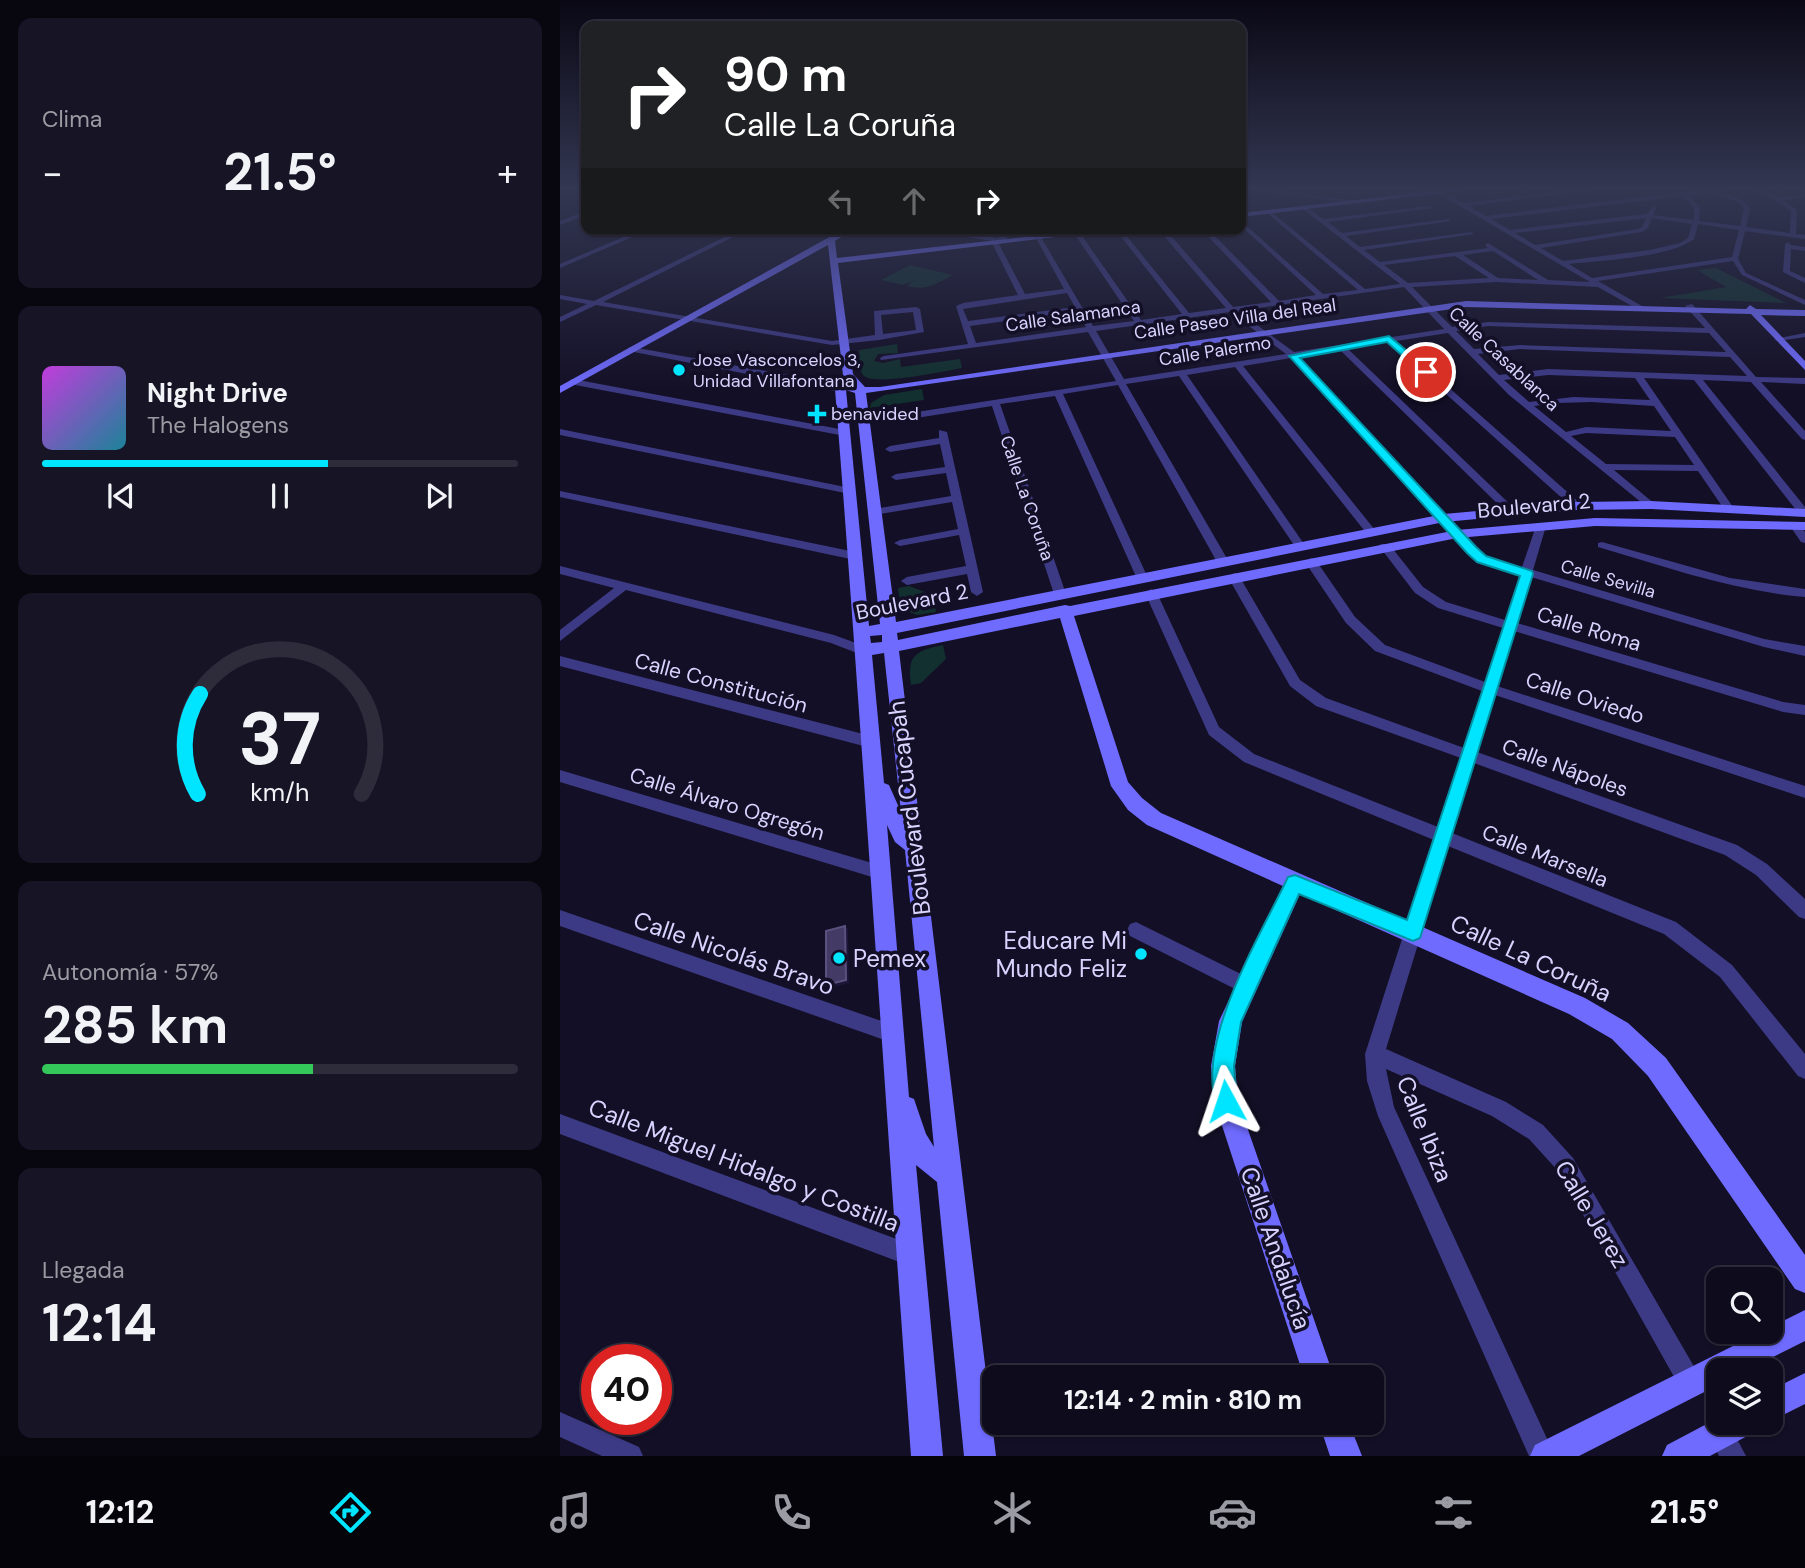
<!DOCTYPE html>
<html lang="es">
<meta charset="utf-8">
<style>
:root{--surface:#0e0b1c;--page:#171425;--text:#f1f3f6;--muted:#9b9ba3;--line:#2e2b3b;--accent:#00e5ff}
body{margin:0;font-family:"DM Sans",sans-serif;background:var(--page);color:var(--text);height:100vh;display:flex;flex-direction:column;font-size:26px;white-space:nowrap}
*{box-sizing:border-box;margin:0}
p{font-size:23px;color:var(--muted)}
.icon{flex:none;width:38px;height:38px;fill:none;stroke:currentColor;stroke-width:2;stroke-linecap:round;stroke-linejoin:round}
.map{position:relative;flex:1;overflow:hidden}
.panel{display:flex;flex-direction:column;gap:18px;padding:18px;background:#08060f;width:560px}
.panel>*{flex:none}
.guide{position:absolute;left:21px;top:21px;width:665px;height:214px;border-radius:14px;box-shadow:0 2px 5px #0004,0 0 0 2px var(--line);background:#202124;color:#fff;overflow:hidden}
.tools{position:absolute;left:1146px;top:1267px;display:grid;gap:14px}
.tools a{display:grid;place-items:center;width:77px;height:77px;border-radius:14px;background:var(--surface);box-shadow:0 2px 5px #0004,0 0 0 2px var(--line);font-size:35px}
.speed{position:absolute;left:21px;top:1344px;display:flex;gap:14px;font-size:35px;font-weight:700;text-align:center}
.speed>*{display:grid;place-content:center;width:91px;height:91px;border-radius:50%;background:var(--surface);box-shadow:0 2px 5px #0004,0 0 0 2px var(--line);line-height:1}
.speed .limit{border:10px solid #d22;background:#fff;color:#111}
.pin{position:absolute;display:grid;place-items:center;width:60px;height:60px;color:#fff;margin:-30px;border:4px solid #fff;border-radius:50%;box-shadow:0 2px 7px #0007}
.me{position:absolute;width:77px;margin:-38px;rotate:355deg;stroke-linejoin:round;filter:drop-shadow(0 0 5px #0008)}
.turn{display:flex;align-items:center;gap:24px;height:147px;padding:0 28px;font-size:32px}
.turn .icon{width:91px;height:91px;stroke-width:2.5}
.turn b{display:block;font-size:49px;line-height:60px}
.lanes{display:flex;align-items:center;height:66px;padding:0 28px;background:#0003;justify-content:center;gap:35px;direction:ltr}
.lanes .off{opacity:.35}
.big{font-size:52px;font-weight:700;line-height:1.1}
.panel .tile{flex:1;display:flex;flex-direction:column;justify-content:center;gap:10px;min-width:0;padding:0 24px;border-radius:14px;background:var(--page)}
.panel .dial{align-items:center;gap:0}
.dial svg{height:182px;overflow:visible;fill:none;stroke:var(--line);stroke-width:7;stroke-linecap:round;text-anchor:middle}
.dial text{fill:var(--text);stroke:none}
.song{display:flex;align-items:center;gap:21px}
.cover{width:84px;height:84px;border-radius:10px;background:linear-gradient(135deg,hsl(290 70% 55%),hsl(190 70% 35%))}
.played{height:7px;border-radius:4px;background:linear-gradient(90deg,var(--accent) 60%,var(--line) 60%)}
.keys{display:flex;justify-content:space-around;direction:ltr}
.heat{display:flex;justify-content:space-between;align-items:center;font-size:38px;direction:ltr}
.charge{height:10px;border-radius:5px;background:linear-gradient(90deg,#34c759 57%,var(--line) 0)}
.trip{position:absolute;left:422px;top:1365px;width:402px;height:70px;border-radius:14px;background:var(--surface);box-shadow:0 2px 5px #0004,0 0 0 2px var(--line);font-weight:700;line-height:70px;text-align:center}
.menu{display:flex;height:112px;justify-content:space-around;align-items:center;background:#06040b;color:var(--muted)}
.menu .icon{width:49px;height:49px}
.menu .selected{color:var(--accent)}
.menu b{font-size:32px;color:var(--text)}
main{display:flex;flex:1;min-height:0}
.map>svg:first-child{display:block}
.green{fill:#12302f}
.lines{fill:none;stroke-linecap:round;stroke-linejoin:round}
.street{fill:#3d3a85;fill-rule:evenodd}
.secondary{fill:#6f6bff;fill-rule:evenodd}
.shaded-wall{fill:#1d163a}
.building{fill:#433a66;stroke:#5a527e;stroke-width:2}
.route{fill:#00e5ff;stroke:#0095a6;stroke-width:2}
.poi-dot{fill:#00e5ff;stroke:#130f26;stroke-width:2.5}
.labels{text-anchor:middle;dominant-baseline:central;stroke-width:7;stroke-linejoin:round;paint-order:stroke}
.far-street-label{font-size:18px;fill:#d9d4ff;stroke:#130f26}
.far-poi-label{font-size:18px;fill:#d9d4ff;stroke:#130f26;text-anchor:start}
.street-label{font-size:21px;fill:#d9d4ff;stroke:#130f26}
.near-street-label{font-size:24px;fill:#d9d4ff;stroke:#130f26}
.near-poi-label{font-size:24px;fill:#d9d4ff;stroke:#130f26;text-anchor:end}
</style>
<main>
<section class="panel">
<div class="tile"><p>Clima</p>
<div class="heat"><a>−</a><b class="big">21.5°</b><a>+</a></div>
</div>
<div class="tile">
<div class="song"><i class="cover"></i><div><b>Night Drive</b><p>The Halogens</p></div></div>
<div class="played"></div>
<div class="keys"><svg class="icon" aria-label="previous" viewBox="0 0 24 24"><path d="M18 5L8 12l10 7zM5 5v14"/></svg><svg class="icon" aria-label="pause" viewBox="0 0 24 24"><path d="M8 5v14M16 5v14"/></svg><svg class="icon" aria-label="next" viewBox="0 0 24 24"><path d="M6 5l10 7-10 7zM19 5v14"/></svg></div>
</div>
<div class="tile dial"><svg viewBox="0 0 100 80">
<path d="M14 69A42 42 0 1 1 86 69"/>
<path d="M14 69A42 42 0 0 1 15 25" stroke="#00e5ff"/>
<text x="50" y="56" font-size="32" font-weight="700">37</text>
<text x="50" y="72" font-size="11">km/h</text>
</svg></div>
<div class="tile"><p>Autonomía · 57%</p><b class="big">285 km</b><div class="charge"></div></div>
<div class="tile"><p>Llegada</p><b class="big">12:14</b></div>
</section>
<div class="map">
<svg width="1245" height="1456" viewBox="0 0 1245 1456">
<rect width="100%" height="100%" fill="#130f26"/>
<path class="green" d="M350 265 393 275C376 284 366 291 347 286L353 281 343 285 321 280Z
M1156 268 1226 303 1100 298 1166 287 1137 270Z
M337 344 338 353 318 354 314 361 323 363 340 359 341 367 400 359 402 368C385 371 316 386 304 376 298 370 300 357 299 350Z
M362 389 364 400 310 408 311 403 324 395Z
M349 586 373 595 376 612 357 615 344 610 340 603 338 588Z
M383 645 386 659 361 683 351 685C347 655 355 651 383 645Z"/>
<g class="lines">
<path class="street" d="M683 189H703L802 202 799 204Z
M848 189 884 192 904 203 1019 189H1039L909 206 926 216 1123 192 1171 189 1161 192 1182 200 1190 208 1186 227 1230 233 1231 211 1215 200 1189 189H1198L1218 197 1245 194V198L1223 200 1237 210 1236 234 1245 235V239L1185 231 1178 259 1186 273 1245 300V305L1182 275 1173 261 1038 281 1082 306V310H1079L1038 287 936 282 852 287 892 327 928 322 1145 328 1125 306 1132 304 1196 377 1245 378V384L1201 382 1245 431V440L1242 439 1191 382 1143 380 1245 507V516L1240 515 1134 380 1084 378 1175 510 1174 512H1166L1138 471 1054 470 1096 505 1091 508 1087 507 949 395 888 333 836 341 1021 504 1022 506 1017 509 1013 508 828 342 788 349 956 510V514H948L780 350 739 357 926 556 962 567 976 526 977 524H985L986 526 973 570 1204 639 1245 646V656L1204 647 971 577 957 623 1223 702 1245 705V715L1223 712 954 631 937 686 1245 786V798L935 695 917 752 1177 845 1207 864 1245 899V919L1239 917 1196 875 1165 855 914 763 892 833 1116 922 1172 965 1245 1054V1079L1238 1076 1160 977 1104 934 888 846 826 1049 946 1102 983 1125 1013 1158 1143 1382 1140 1391 1131 1394 1122 1391 999 1172 969 1139 932 1116 826 1069 834 1107 995 1456H969L818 1116 807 1081 805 1054 874 840 684 762 649 735 585 593 591 589 597 593 659 727 694 754 878 827 901 758 756 706 730 686 668 577 674 573 678 574 740 680 766 698 904 748 922 691 815 651 786 623 745 562 751 558 755 559 795 617 825 645 925 682 943 628 878 608 855 593 819 546 821 544H829L863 587 886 602 945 620 960 574 918 562 731 358 683 366 815 530V534H807L675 367 627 375 744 544V548H736L619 376 566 384 669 562 663 566 657 562 558 385 503 394 588 578 582 582 578 581 495 396 440 404 506 594 500 598 494 594 432 406 331 422 326 419 331 416 556 381 528 332 321 360 320 358 324 356 408 344 396 306 403 303 458 295 432 243 433 241 357 229H375L438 238 451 229H459L439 244 465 294 504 289 476 238 481 237 533 326 574 321 516 236 484 229 520 233 581 320 622 314 555 229H561L629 313 666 308 598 229H605L673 307 711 302 641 229H648L719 301 756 295 681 226V221L763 294 798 290 707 213 709 210 805 289 840 284 743 209 745 206 763 219 869 206 872 208 768 222 782 233 888 219 891 221 786 236 800 247 911 232 914 234 804 250 820 262 928 248 925 245 928 243 988 280 1030 282 881 195ZM1153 193 1178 202 1184 208 1180 226 1139 221 1140 208 1129 195ZM1123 196 1134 208V220L1093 215 1096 208 1093 206 1087 214 950 230 931 219ZM1086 218 1082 227 1078 229 975 245 955 233ZM1092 218 1132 224 1128 238 1120 243 1090 250 1003 261 981 248 1082 232 1088 228ZM1138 224 1179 230 1172 257 1032 278 1009 264C1042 260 1109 258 1134 239ZM933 251 978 280 938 278 903 255ZM895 256 929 278 848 283 824 265ZM844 287 884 329 734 352 678 311ZM507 293 515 307 408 321 403 309ZM517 311 526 327 416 343 410 326ZM670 312 726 354 564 379 536 331ZM928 326 1149 333 1166 352 960 345 914 349 896 331ZM960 349 1170 357 1187 376 988 369 939 375 918 354ZM988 375 1075 378 1090 400 1014 397 969 402 944 380ZM1031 402 1094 406 1111 431 1026 427 1006 432 974 406 998 403ZM1026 433 1115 437 1134 465 1046 464 1011 436Z
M26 211V215L0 225V221Z
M82 229H91L0 268V264Z
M181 229H189L43 302 272 341 315 335 314 311 356 307 360 309 364 332 319 340 272 345 36 305 0 322V317L27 304 0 299V295L34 301ZM353 312 356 330 323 334 321 315Z
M1228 242 1231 245 1245 247V251L1231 249 1230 271 1245 278V283L1223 272 1225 244Z
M1245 333V337L1218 341 1214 339Z
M72 347 267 382 284 389 280 392 69 351V347Z
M13 379 285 430 290 433 285 436 10 384V380Z
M0 429 290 488 295 491 290 494 0 435Z
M379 430 387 432 423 592 417 596 411 592 407 574 347 585 341 581 347 577 406 566 399 535 340 546 334 543 340 540 398 529 392 502 314 515 309 512 314 509 391 496 386 473 336 480 331 477 336 474 385 467 380 444 330 452 325 449 330 446 379 438Z
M0 491 295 552 301 556 295 560 0 497Z
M1235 523 1239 524 1245 532V543L1241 542 1230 526Z
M1042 542 1170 578 1245 589V597C1174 591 1106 567 1038 547V543Z
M0 566 274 635 307 647 308 650 302 655 271 643 66 590 0 641V630L54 588 0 574Z
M0 656 311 736 316 738 318 742 316 746 311 748 0 666Z
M0 770 322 866 328 868 330 873 328 878 322 880 0 782Z
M0 910 333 1025 340 1027 342 1034 340 1041 333 1043 0 926Z
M576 922 693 980 696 986 693 992 687 995 681 992 570 936 567 930 570 924Z
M0 1114 350 1244 358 1247 361 1255 358 1263 350 1266 0 1134Z
M0 1412 79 1447 83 1456H42L0 1437Z
M1158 1421 1169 1424 1186 1456H1159L1148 1433 1151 1424Z"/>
<path class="secondary" d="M890 189H914L681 217V213Z
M284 229H294L275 241 277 258 535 229H562L278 263 293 374 305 387H320L906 301 1186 309 1190 305 1196 309 1245 310V316L1201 315 1245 361V370L1191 314 906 307 306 393 336 622 884 514 1017 502 1091 501 1245 509V517L1091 509 1017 510 884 522 337 633 338 640 505 605 510 606 897 530 1035 518 1245 522V530L1035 526 897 538 514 616 568 782 582 798 601 813 1025 998 1068 1023 1106 1058 1245 1255V1293L1235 1289 1088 1076 1052 1039 1009 1014 740 894 682 1022 675 1066 678 1101 774 1377H744L654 1101 651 1066 659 1021 723 886 587 825 568 810 551 786 500 618 339 651 436 1456H404L377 1182 356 1165 383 1456H351C325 1100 303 744 275 389V384L283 375 268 245 0 393V386ZM289 381 294 387 286 390 285 384ZM286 390 295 393 320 624 309 626ZM322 635V642L311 643 310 636ZM324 653 341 812 329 785 324 783 312 655ZM327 825 335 842 345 850 374 1147 366 1134 354 1099 349 1097Z
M1245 1310V1341L1187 1370H1158V1385L1019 1456H970L975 1445 1201 1332H1211V1327Z
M1245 1373V1404L1211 1421V1390Z
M1158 1418V1423H1195L1191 1434 1150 1456H1102L1107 1445Z
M759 1423H789L802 1456H770Z"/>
</g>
<path class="shaded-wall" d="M285 926 288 929 289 983 270 988 266 985Z"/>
<path class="building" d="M285 926 286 980 266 985V931Z"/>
<linearGradient id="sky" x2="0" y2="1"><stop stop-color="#0a0815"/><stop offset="0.48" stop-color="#333752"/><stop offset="1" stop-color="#333752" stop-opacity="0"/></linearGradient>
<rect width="1245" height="393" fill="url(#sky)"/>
<path class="route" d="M829 336 870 370V374H863L827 342 740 358 916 547 926 556 972 571 973 574 860 938 853 941 739 894 681 1022 674 1066 677 1101 674 1109 666 1113 658 1109C632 1046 701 935 728 877L735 875 847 920 960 576 917 562 907 553 729 356Z"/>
<g class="poi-dot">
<circle cx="119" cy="370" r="7"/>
<path d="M253.5 403.5h7v7h7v7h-7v7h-7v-7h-7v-7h7z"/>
<circle cx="581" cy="954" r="7"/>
<circle cx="279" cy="958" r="7"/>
</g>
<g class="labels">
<g class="far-street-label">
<text transform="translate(513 316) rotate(-8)">Calle Salamanca</text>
<text transform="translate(675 319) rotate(-8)">Calle Paseo Villa del Real</text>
<text transform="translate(655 351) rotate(-9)">Calle Palermo</text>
<text transform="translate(944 359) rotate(43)">Calle Casablanca</text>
<text transform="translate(467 498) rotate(71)">Calle La Coruña</text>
<text transform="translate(1048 579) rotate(16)">Calle Sevilla</text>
</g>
<g class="far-poi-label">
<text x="133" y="360">Jose Vasconcelos 3,<tspan x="133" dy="21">Unidad Villafontana</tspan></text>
<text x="271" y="414">benavided</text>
</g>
<g class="street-label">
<text transform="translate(974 506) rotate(-5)">Boulevard 2</text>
<text transform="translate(352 602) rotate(-11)">Boulevard 2</text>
<text transform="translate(1029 629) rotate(17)">Calle Roma</text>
<text transform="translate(161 683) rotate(15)">Calle Constitución</text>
<text transform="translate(1025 698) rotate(18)">Calle Oviedo</text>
<text transform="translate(1005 768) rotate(20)">Calle Nápoles</text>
<text transform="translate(167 804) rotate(17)">Calle Álvaro Ogregón</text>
<text transform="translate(985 856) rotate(22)">Calle Marsella</text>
</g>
<g class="near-street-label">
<text transform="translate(349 808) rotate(-97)">Boulevard Cucapah</text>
<text transform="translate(174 953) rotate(19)">Calle Nicolás Bravo</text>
<text transform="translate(971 958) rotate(25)">Calle La Coruña</text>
<text transform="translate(865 1129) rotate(68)">Calle Ibiza</text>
<text transform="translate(184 1165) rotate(21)">Calle Miguel Hidalgo y Costilla</text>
<text transform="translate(1032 1214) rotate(59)">Calle Jerez</text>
<text transform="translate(716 1248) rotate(71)">Calle Andalucía</text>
</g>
<g class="near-poi-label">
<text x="567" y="940">Educare Mi<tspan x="567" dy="28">Mundo Feliz</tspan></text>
<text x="293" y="958" text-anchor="start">Pemex</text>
</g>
</g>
</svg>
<div class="tools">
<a><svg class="icon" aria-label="search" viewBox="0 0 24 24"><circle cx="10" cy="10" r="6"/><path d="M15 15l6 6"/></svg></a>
<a><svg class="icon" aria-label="layers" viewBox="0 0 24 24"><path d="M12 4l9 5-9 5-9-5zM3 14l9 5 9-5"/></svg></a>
</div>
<div class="speed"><div class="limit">40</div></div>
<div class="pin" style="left:866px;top:372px;background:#d93025"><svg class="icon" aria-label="arrive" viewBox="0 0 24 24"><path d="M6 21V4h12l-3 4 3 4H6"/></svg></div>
<svg class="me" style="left:666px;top:1101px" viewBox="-20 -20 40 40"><path d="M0-17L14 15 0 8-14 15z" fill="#00e5ff" stroke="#fff" stroke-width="4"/></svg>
<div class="trip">12:14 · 2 min · 810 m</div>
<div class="guide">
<div class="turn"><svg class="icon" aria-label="right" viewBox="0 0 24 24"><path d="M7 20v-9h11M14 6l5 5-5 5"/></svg><div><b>90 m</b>Calle La Coruña</div></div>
<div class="lanes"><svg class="icon off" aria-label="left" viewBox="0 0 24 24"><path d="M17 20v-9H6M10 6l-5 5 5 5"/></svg><svg class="icon off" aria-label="ahead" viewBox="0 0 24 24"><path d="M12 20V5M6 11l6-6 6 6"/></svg><svg class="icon" aria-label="right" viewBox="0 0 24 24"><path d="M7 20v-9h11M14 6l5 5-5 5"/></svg></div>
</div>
</div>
</main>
<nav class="menu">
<b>12:12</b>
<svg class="icon selected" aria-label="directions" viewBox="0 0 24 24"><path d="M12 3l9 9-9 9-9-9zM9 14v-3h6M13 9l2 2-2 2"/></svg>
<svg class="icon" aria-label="music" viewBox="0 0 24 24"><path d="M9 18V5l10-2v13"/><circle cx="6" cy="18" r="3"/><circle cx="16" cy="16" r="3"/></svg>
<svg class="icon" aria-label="phone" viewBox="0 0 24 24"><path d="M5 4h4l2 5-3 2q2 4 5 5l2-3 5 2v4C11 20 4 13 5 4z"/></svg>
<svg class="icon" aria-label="climate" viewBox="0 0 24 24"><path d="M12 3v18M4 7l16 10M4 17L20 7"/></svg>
<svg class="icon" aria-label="car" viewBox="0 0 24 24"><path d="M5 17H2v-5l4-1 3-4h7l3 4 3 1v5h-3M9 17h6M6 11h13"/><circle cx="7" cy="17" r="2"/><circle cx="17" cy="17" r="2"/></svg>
<svg class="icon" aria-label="filters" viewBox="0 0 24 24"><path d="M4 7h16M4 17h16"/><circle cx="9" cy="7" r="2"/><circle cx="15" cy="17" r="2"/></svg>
<b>21.5°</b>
</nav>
